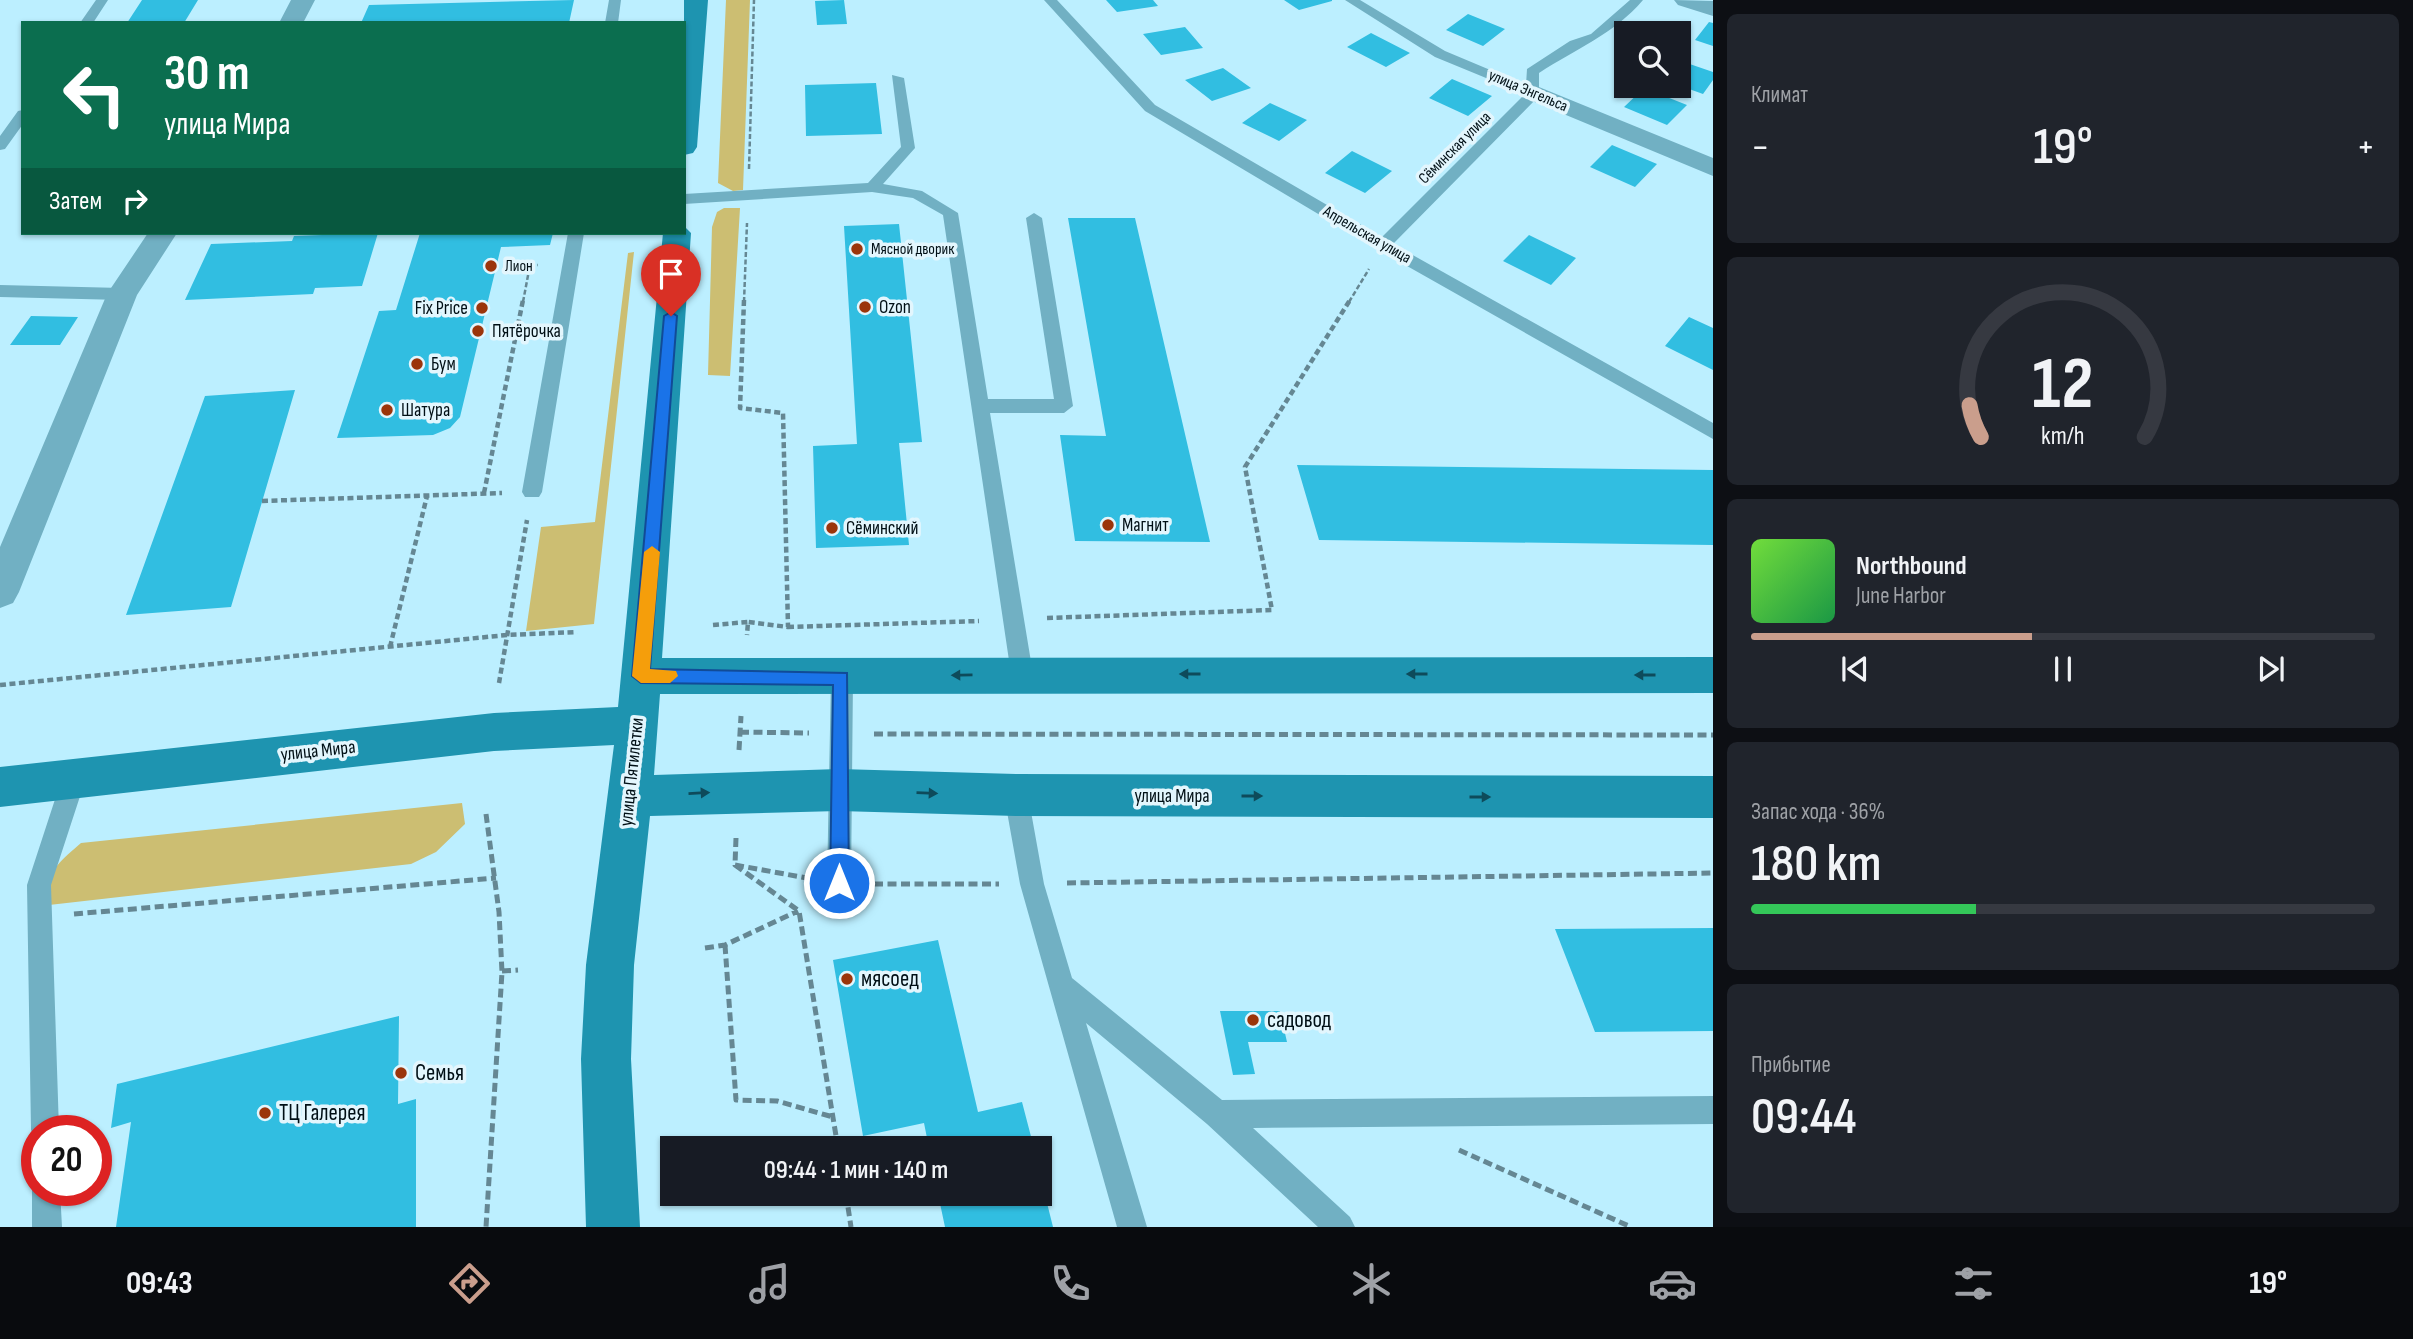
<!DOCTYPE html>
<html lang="ru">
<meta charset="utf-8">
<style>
:root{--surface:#171b24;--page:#20242c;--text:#f1f3f6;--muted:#9ea1a6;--line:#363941;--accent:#ca9e8c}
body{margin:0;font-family:"Sofia Sans Condensed",sans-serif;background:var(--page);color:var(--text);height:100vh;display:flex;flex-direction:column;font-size:26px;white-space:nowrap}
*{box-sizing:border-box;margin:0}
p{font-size:23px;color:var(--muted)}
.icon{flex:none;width:38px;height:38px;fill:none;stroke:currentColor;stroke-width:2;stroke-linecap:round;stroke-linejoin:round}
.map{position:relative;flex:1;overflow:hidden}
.sheet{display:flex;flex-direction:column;gap:14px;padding:14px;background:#0d0f14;width:700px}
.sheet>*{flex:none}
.guide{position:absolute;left:21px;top:21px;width:665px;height:214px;border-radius:0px;box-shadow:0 2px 5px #0004;background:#0b6e4f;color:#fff;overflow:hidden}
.tools{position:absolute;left:1614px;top:21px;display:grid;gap:14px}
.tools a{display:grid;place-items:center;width:77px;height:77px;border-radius:0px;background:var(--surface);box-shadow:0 2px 5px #0004;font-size:35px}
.speed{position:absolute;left:21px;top:1115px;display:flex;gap:14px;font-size:35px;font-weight:700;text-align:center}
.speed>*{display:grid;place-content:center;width:91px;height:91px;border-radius:50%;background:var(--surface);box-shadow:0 2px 5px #0004;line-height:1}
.speed .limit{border:10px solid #d22;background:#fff;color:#111}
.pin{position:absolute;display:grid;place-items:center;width:60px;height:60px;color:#fff;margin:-72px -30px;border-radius:50% 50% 50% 0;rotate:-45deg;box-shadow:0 0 7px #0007}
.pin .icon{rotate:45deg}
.me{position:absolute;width:77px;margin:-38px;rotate:0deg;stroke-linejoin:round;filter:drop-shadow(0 0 5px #0008)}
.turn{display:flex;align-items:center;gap:24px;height:147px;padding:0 28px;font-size:32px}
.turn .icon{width:91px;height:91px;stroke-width:2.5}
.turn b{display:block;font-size:49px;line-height:60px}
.then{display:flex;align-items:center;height:66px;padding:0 28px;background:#0003;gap:14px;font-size:26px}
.big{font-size:52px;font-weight:600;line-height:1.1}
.sheet .widget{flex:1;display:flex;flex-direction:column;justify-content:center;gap:10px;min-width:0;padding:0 24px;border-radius:10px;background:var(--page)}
.sheet .dial{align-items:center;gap:0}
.dial svg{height:182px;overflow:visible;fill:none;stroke:var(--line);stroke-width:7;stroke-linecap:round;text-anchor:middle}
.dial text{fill:var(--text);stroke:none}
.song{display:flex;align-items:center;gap:21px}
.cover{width:84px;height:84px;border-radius:10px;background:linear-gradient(135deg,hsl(100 70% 55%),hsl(140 70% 35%))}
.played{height:7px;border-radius:4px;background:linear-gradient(90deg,var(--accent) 45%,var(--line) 45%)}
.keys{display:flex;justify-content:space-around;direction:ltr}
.heat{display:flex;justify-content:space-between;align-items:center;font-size:38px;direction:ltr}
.charge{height:10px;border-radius:5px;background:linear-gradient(90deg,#34c759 36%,var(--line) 0)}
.trip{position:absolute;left:660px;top:1136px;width:392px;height:70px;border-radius:0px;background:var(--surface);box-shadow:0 2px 5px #0004;font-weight:600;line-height:70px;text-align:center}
.dock{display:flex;height:112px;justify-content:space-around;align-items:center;background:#090b0e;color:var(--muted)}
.dock .icon{width:49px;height:49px}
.dock .current{color:var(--accent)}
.dock b{font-size:32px;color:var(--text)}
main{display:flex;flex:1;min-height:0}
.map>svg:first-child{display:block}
.green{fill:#ccbe72}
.building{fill:#31bee1}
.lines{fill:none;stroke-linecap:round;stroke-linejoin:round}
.path-far2{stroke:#658793;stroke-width:2.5;stroke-dasharray:5 2.5;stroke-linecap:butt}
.path-far1{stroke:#658793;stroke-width:4.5;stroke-dasharray:6 3.5;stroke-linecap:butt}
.path{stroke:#658793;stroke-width:5;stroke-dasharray:9 4.5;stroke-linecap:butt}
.lane{fill:#71b0c3;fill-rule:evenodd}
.street{fill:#71b0c3;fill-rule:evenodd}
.secondary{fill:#1e94b0;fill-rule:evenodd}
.oneway{fill:#0e4b5b}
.route{fill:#1a73e8;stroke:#114b97;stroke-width:2}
.slow{fill:#f59e0b}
.poi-dot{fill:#9b350b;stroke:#e3f6fd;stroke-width:2.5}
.labels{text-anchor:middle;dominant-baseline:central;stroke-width:7;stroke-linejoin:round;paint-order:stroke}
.far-street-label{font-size:16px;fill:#000f15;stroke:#e3f6fd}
.far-poi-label{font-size:16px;fill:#000f15;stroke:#e3f6fd;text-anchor:start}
.poi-label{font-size:19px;fill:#000f15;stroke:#e3f6fd;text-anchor:start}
.street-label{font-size:19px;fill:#000f15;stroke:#e3f6fd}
.near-poi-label{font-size:23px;fill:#000f15;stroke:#e3f6fd;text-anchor:start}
</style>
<main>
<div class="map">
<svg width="1713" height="1227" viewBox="0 0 1713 1227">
<rect width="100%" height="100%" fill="#bcefff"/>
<path class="green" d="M726 0H750L743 190 733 191 718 183Z
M724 208H740L730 376 708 375 712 227 717 212Z
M634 252 594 624 526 631 541 527 595 522 628 253Z
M462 803 465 824 436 852 411 864 49 905C43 874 59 862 81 843Z"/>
<path class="building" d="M142 0H198L184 23H127Z
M574 0 569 23H361L369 5Z
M844 0 847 24 817 25 815 1Z
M1106 0H1153L1158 6 1117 12Z
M1284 0H1332V1L1299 10Z
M1468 14 1505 29 1483 46 1446 30Z
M1709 22 1713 23V46L1695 40Z
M1185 27 1203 48 1161 55 1143 34Z
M1371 33 1410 53 1386 67 1347 47Z
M1678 60 1713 72V80L1703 94 1678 85Z
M1223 68 1251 88 1212 101 1185 80Z
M1452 79 1492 96 1468 116 1429 98Z
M876 83 882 134 806 136 805 85Z
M1644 88 1687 105 1667 125 1624 107Z
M1270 103 1307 120 1279 141 1242 123Z
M1612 145 1657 164 1635 187 1590 167Z
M1352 151 1392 171 1365 193 1325 173Z
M1068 218H1135L1210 542 1075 541 1060 435 1106 436Z
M899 224 922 442 899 443 909 545 816 548 813 446 857 444 844 226Z
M378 233 362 286 315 288 313 294 185 300 211 244 292 241 294 236Z
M420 233H553L550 245 501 247 460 417 450 428 433 435 337 438 379 311 396 310Z
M1529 235 1576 258 1551 285 1503 261Z
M31 316 78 317 60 345H10Z
M1689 317 1713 328V370L1665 346Z
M295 390 231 607 126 615 205 396Z
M1297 465 1713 470V545L1319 540Z
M1713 928V1031L1595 1032 1555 929Z
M938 940 978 1112 1022 1102 1034 1148H929L924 1123 863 1136 833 960Z
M1220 1011H1280L1287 1042H1248L1255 1074 1233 1075Z
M399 1016 398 1104 416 1099V1227H116L131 1122 111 1128 117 1084Z
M1040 1175 1053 1227H945L938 1194H1040Z"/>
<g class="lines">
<path class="path-far2" d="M749 169 754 0
M523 302 530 265H538
M744 302 747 223
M1349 302 1369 269"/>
<path class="path-far1" d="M744 300 740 408 783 413 788 627 748 622 747 635
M484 493 523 300
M262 501 502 493
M1047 618 1272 610 1245 467 1350 300
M713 625 748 622
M788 627 979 621
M390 647 427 496
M499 683 527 520
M0 685 507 635 577 632"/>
<path class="path" d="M740 732 809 733
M874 734 1713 735
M739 750 741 716
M486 814 499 912 502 972 486 1227
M736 838 735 865 799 911 838 1148
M735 865 807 878
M1067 883 1713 873
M874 884H999
M74 914 496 878
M725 945 736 1100 777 1101 833 1117
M705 948 725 945 798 911
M502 971 518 970
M1459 1150 1631 1227
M846 1194 851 1227"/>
<path class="lane" d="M96 0H108L93 23H80Z
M609 0H621L618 23H605Z
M1044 0H1057L1155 105 1382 237 1525 94 1435 57 1345 0H1360L1445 51 1526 85 1527 69 1570 41 1591 34 1630 0H1643C1614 34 1576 49 1539 73V96L1393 244 1713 423V439L1377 249 1145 111Z
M892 75 904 78 915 148 883 184 922 191 958 213 988 399H1054L1026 218 1034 213 1042 218 1073 406 1064 413H990L1033 674 1030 681 1022 684 1014 681 1011 674 943 215 913 198 872 192 684 204V194L868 183 901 147Z
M23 110V124L5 149 0 150V136L18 111Z
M568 233H584L542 492 539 497H525L522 492Z
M0 285 122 288 130 294 122 300 0 297Z
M842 668 850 671 853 678 851 883 848 892 839 895 830 892 827 883 831 678 834 671Z
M74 767 82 770 86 778 51 885 59 1130H37V1141L31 1130 27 885 62 778 66 770Z
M1016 784 1024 787 1028 795 1044 884 1072 978 1222 1100 1713 1096V1124L1253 1128 1350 1217 1355 1227H1318L1207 1124 1086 1023 1147 1227H1117L1020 884 1004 795 1008 787Z
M36 1180 37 1190H60L62 1227H32V1190Z"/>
<path class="street" d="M291 0H315L303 23H279Z
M1674 0 1713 1V16L1678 5Z
M1534 85 1713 158V176L1525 98 1521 93 1525 88Z
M148 233H177L137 295 19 592 13 603 0 608V547L107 294Z"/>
<path class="secondary" d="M684 0H708L697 147 693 153 684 155Z
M684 226 691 233 662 658 1713 657V693L660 694 654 775 839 769 1016 774 1713 776V818L1016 816 839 811 650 816 634 965 631 1059 640 1227H586L581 1059 586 965 614 745 494 751 0 807V767L494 713 618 707 663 233H684Z"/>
</g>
<defs><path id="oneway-solid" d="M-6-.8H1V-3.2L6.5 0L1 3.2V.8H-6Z" transform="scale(1.75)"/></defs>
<g class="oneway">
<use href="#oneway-solid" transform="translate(1190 674) rotate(-180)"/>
<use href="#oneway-solid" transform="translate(1417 674) rotate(-180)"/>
<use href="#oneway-solid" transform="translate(962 675) rotate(179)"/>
<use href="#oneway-solid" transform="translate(1645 675) rotate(-180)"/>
<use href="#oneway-solid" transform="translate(699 793) rotate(-3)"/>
<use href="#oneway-solid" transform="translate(927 793) rotate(2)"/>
<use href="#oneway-solid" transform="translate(1252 796)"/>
<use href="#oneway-solid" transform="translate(1480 797)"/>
</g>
<path class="route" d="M671 312 677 316 650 669 847 673 849 883 846 890 839 893 833 890 830 883 833 685 641 683 632 676 664 316Z"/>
<path class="slow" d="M652 546 660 552 650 669 676 671 678 676 670 683H641L632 676 644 552Z"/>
<g class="poi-dot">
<circle cx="857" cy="249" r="7"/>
<circle cx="491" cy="266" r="7"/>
<circle cx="865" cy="307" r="7"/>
<circle cx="482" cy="308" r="7"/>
<circle cx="478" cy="331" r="7"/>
<circle cx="417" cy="364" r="7"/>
<circle cx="387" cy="410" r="7"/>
<circle cx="1108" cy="525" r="7"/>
<circle cx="832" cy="528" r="7"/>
<circle cx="847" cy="979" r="7"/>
<circle cx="1253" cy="1020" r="7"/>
<circle cx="401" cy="1073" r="7"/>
<circle cx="265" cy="1113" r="7"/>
</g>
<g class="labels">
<g class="far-street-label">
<text transform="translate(1528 91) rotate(23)">улица Энгельса</text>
<text transform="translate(1455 148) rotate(-45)">Сёминская улица</text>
<text transform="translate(1367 235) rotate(30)">Апрельская улица</text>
</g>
<g class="far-poi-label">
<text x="871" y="249">Мясной дворик</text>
<text x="505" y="266">Лион</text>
</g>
<g class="poi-label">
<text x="879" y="307">Ozon</text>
<text x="468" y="308" text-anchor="end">Fix Price</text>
<text x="492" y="331">Пятёрочка</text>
<text x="431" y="364">Бум</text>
<text x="401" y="410">Шатура</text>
<text x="1122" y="525">Магнит</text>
<text x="846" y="528">Сёминский</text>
</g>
<g class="street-label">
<text transform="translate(318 751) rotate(-6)">улица Мира</text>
<text transform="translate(632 772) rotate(-84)">улица Пятилетки</text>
<text x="1172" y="796">улица Мира</text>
</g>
<g class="near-poi-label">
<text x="861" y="979">мясоед</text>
<text x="1267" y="1020">садовод</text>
<text x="415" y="1073">Семья</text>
<text x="279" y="1113">ТЦ Галерея</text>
</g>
</g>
</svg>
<div class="tools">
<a><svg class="icon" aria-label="search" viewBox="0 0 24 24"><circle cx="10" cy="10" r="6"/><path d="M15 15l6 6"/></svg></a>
</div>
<div class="speed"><div class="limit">20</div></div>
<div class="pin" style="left:671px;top:316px;background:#d93025"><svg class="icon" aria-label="arrive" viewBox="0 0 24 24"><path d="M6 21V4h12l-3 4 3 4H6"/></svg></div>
<svg class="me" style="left:839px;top:883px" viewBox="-20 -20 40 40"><circle r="17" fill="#1a73e8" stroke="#fff" stroke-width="3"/><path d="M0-11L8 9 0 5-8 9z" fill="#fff"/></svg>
<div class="trip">09:44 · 1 мин · 140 m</div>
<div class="guide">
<div class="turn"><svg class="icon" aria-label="left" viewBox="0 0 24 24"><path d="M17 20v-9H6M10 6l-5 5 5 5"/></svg><div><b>30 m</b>улица Мира</div></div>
<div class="then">Затем<svg class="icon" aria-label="right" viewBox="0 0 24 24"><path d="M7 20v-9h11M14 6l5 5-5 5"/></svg></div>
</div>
</div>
<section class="sheet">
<div class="widget"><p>Климат</p>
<div class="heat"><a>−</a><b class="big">19°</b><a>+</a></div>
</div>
<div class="widget dial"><svg viewBox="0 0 100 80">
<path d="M14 69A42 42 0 1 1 86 69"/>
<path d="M14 69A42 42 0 0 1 9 55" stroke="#ca9e8c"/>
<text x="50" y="56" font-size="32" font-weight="700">12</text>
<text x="50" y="72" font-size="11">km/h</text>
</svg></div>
<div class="widget">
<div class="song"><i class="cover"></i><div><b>Northbound</b><p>June Harbor</p></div></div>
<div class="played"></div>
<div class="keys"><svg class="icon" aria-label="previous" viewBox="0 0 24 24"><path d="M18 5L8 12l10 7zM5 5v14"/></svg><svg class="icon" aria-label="pause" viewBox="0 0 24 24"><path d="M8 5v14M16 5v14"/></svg><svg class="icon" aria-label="next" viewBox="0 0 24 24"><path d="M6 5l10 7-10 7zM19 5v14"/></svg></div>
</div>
<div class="widget"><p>Запас хода · 36%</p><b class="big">180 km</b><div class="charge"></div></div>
<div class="widget"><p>Прибытие</p><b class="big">09:44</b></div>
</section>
</main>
<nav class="dock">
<b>09:43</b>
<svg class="icon current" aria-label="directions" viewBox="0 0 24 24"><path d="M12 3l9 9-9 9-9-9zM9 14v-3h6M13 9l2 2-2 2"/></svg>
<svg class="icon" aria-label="music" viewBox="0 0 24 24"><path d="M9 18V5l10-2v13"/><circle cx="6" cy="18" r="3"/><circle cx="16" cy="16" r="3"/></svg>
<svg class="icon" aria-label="phone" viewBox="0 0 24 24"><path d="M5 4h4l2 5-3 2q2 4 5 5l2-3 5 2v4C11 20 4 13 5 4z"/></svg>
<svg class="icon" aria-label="climate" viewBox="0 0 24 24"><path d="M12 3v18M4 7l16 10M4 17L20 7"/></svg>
<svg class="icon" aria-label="car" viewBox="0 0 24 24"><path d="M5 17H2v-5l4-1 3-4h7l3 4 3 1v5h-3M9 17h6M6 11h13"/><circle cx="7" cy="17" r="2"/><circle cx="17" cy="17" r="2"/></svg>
<svg class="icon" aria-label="filters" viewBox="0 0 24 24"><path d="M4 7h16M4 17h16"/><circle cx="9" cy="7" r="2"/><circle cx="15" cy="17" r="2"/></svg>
<b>19°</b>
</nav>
